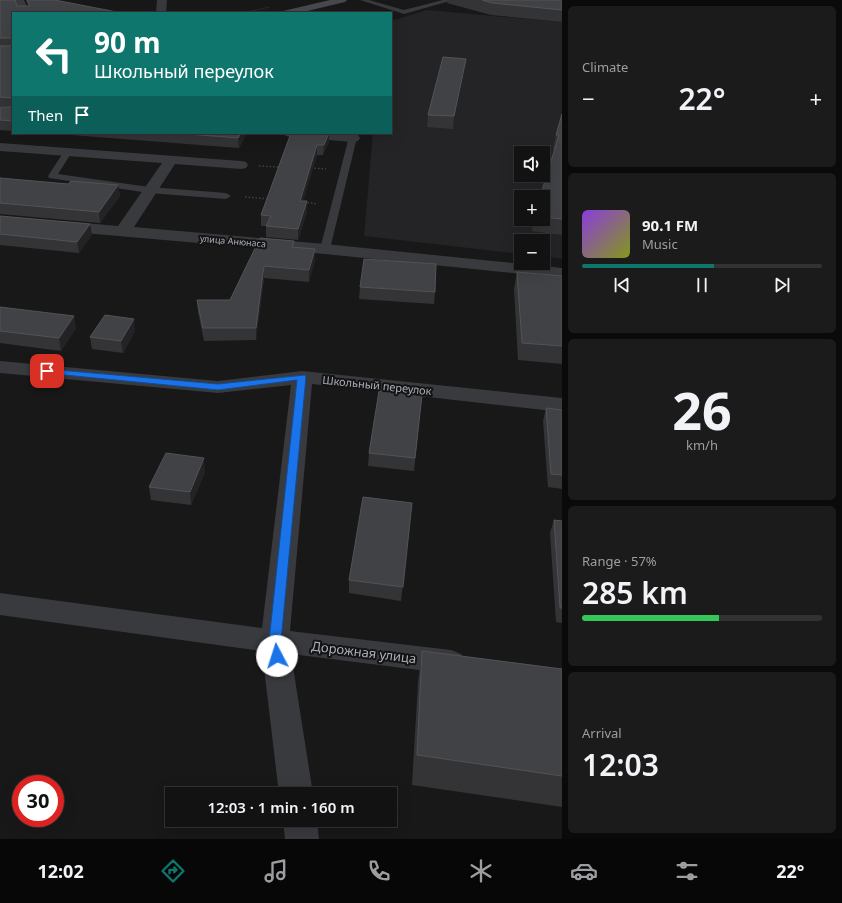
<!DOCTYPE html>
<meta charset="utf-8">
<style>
:root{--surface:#121213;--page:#1b1b1c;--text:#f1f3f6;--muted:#9c9ea0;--line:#313233;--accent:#0f766e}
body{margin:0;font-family:"Noto Sans",sans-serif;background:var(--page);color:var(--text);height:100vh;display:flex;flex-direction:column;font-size:15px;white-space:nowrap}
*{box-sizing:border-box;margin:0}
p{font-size:13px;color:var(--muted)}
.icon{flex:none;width:22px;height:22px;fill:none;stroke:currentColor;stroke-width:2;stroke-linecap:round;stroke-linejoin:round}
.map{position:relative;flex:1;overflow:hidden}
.details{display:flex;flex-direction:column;gap:6px;padding:6px;background:#0a0a0a;width:280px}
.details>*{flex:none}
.banner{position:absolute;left:12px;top:12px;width:380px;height:122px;border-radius:0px;box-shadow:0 4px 16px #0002,0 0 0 1px var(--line);background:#0f766e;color:#fff;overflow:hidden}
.tools{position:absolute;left:514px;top:146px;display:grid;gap:8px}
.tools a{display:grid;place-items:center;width:36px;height:36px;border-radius:0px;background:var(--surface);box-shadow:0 4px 16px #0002,0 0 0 1px var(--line);font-size:20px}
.speed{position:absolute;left:12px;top:775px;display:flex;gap:8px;font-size:20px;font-weight:700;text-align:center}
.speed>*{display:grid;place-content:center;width:52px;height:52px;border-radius:50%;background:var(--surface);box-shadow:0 4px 16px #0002,0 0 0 1px var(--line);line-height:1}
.speed .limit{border:6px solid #d22;background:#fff;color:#111}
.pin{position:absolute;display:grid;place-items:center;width:34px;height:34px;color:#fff;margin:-17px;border-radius:8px;box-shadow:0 2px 6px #0006}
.me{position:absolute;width:44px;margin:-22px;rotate:355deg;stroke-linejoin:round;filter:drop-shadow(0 0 3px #0008)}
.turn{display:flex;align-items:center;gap:14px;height:84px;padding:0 16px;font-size:18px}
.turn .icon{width:52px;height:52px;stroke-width:2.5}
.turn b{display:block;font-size:28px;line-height:34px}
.then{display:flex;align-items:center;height:38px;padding:0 16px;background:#0003;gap:8px;font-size:15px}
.big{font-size:30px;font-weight:600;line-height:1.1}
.details .card{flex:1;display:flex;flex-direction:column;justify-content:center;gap:6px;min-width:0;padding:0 14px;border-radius:6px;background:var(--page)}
.details .dial{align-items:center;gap:0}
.dial b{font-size:52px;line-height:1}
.song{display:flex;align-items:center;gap:12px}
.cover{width:48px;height:48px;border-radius:6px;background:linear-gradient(135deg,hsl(270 70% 55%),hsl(70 70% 35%))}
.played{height:4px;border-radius:2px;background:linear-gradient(90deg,var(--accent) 55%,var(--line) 55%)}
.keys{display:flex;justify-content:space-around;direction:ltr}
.heat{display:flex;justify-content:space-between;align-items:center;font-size:22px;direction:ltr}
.charge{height:6px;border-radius:3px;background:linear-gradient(90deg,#34c759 57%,var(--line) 0)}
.trip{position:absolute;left:165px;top:787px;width:232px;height:40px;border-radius:0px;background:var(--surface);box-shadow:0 4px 16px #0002,0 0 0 1px var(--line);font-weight:600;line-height:40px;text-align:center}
.tabs{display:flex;height:64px;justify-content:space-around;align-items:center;background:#070708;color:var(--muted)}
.tabs .icon{width:28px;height:28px}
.tabs .on{color:var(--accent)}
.tabs b{font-size:18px;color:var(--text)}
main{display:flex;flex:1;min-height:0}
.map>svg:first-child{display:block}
.built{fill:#242426;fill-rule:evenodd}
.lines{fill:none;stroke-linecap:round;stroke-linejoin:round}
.path-far1{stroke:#3f4145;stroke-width:1;stroke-dasharray:1 1.5;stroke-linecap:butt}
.path{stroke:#3f4145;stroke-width:1.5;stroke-dasharray:1.5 2;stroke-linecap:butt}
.lane{fill:#393a3e;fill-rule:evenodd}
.street{fill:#393a3e;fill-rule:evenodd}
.secondary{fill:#47494e;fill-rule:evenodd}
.wall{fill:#343437}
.shaded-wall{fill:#232325}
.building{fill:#414245;stroke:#515357}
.route{fill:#1a73e8;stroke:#114b97}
.labels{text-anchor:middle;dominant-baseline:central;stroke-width:4;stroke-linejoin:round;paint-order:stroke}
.far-street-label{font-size:9px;fill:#abb0b8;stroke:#131314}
.street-label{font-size:11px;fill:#abb0b8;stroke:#131314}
.near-street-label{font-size:13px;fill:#abb0b8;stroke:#131314}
</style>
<main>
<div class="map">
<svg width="562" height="839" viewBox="0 0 562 839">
<rect width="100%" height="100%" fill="#181819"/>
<path class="built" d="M427 10 562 22V259L543 256V241H521V254L364 236 373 133H391V21ZM521 153H543V175H521ZM521 197H543V219H521Z"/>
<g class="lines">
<path class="path-far1" d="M243 13 270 7"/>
<path class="path" d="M259 166 280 167
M311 168 326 169
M245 197 270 199
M304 202 317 204"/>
<path class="lane" d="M360 0H369L404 10 443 0H453L404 14Z
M350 133H358L330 249 325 252 320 249Z
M65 150H71L72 152 58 174 149 187 226 193 231 196 226 199 149 193 49 178 48 176Z"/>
<path class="street" d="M14 0H24L30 13H20Z
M157 0H167L166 13H156Z
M284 133H342L358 135 360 138 358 141 353 142 291 137 286 136Z
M0 143 241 161 246 162 248 165 246 168 241 169 175 164 134 227 325 244 562 268V278L325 254 61 231 55 229 53 226 55 223 61 221 118 226 162 163 0 151Z
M0 361 218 381 302 371 562 398V412L312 384 290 631 451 650 461 654 466 662 461 670 451 674 291 654 313 794H279L262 651 0 615V593L262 628 291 385 218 393 0 373Z
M283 820H317L319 839H285Z"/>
<path class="secondary" d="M330 0H347L345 2 299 13H282L283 11Z"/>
</g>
<path class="wall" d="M0 0 17 6H28L26 0H55L13 13V131L0 130V107H12L0 106Z
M448 0H562V22L491 15 447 3Z
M466 59 465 71 453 129 427 127 428 115Z
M562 114V235L532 231 534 219H543V197L555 149H553L556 135Z
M45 133H247L239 148Z
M291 133H329V142L323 155H317L303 201 307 212 298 240 266 237V226H261V215Z
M0 178 68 184 118 185 120 196 100 223 0 214Z
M0 216 90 224 92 235 79 253 0 245Z
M260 238 294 247 315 260 309 282 264 278 256 340 204 341 198 312 197 300H230Z
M517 272 562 276V364L518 360 514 289Z
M360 287 435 292 434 304 359 299Z
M0 307 76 328 61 351 0 343Z
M135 331 123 353 92 349 90 337Z
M422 395 414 471 368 466 369 453Z
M546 408 562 410V489L548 487 543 421Z
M205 472 191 505 151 500 149 487Z
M412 503 401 601 349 593V580Z
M554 520 562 521V623L556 622 550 533Z
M422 651 562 669V807L412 785 418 682Z"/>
<path class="shaded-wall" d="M466 59 465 71 453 129 454 116Z
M241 133H247L239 148 238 138Z
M329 133V142L323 155 324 145Z
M317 145V155L300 212V201Z
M118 185 120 196 100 223 99 212Z
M307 201V212L298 240V229Z
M90 224 92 235 79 253 77 242Z
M315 249V260L309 282V270Z
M264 266V278L256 340V328Z
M74 316 76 328 61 351 59 338Z
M134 319 135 331 123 353 121 341Z
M204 458 205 472 191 505 190 492Z"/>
<path class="building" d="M0 0H15L17 6H30L27 0H55L122 13H13V121L0 120V107H12V98L0 97V46H13V38H0Z
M482 0H562V10L492 3Z
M443 57 466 59 454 116 428 115Z
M562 114V219L543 217V197H540L559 135H556Z
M175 133H241L238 138Z
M291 133H329L324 145H317L300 201H307L298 229 266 226 271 216 261 215Z
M0 178 68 184 71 181 118 185 99 212 0 203Z
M0 216 90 224 77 242 0 234Z
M260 238 294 241 292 247 315 249 309 270 264 266 256 328H203L197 300H230Z
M364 259 436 264 435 292 360 287Z
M517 272 562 276V346L522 343Z
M0 307 74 316 59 338 0 331Z
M105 315 134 319 121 341 90 337Z
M379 391 422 395 415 458 369 453Z
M546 408 562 410V475L551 474Z
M166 453 204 458 190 492 149 487Z
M363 497 412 503 403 587 349 580Z
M554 520 562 521V608H560Z
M422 651 562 669V776L417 755Z"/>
<path class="route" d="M47 369 218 384 305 375 306 377 281 641 283 656 282 660 277 661 273 660 269 641 297 380 218 390 44 373 42 371 44 370Z"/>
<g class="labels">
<g class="far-street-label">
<text transform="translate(233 241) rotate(5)">улица Анюнаса</text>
</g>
<g class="street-label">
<text transform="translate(377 385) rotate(6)">Школьный переулок</text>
</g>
<g class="near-street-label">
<text transform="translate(364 652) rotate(7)">Дорожная улица</text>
</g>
</g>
</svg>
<div class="tools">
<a><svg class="icon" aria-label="sound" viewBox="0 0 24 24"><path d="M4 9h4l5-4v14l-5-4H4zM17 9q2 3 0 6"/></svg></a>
<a>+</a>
<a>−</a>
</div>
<div class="speed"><div class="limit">30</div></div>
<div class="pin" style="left:47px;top:371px;background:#d93025"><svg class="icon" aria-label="arrive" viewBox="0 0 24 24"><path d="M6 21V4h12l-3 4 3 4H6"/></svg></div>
<svg class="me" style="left:277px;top:656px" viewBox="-20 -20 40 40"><circle r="19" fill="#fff"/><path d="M0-13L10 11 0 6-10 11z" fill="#1a73e8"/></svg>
<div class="trip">12:03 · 1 min · 160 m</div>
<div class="banner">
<div class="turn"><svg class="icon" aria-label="left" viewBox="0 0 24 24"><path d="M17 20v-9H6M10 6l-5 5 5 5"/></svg><div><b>90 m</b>Школьный переулок</div></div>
<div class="then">Then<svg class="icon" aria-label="arrive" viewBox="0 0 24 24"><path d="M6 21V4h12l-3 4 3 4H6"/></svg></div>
</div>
</div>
<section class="details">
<div class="card"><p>Climate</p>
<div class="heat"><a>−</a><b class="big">22°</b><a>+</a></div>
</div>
<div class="card">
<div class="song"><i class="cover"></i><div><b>90.1 FM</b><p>Music</p></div></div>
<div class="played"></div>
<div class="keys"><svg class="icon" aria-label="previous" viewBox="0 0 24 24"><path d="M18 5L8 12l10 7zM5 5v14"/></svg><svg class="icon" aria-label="pause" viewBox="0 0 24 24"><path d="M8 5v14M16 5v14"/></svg><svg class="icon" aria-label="next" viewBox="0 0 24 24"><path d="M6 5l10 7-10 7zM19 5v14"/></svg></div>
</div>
<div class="card dial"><b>26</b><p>km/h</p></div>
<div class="card"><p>Range · 57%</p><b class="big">285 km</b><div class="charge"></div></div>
<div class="card"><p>Arrival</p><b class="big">12:03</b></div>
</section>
</main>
<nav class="tabs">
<b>12:02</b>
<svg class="icon on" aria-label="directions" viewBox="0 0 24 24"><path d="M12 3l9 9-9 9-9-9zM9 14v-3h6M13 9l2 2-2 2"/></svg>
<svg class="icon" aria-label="music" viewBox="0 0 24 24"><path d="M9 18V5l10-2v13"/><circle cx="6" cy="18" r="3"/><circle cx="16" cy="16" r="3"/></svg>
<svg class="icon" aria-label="phone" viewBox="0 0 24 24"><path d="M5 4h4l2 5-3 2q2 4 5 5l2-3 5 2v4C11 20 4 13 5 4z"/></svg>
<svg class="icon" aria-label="climate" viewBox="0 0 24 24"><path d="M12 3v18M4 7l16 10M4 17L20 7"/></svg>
<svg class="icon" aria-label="car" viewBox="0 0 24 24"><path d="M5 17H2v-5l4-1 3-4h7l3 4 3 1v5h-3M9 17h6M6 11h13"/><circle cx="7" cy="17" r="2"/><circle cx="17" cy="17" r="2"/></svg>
<svg class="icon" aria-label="filters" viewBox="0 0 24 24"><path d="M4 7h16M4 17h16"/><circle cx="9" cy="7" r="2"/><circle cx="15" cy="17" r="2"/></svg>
<b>22°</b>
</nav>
